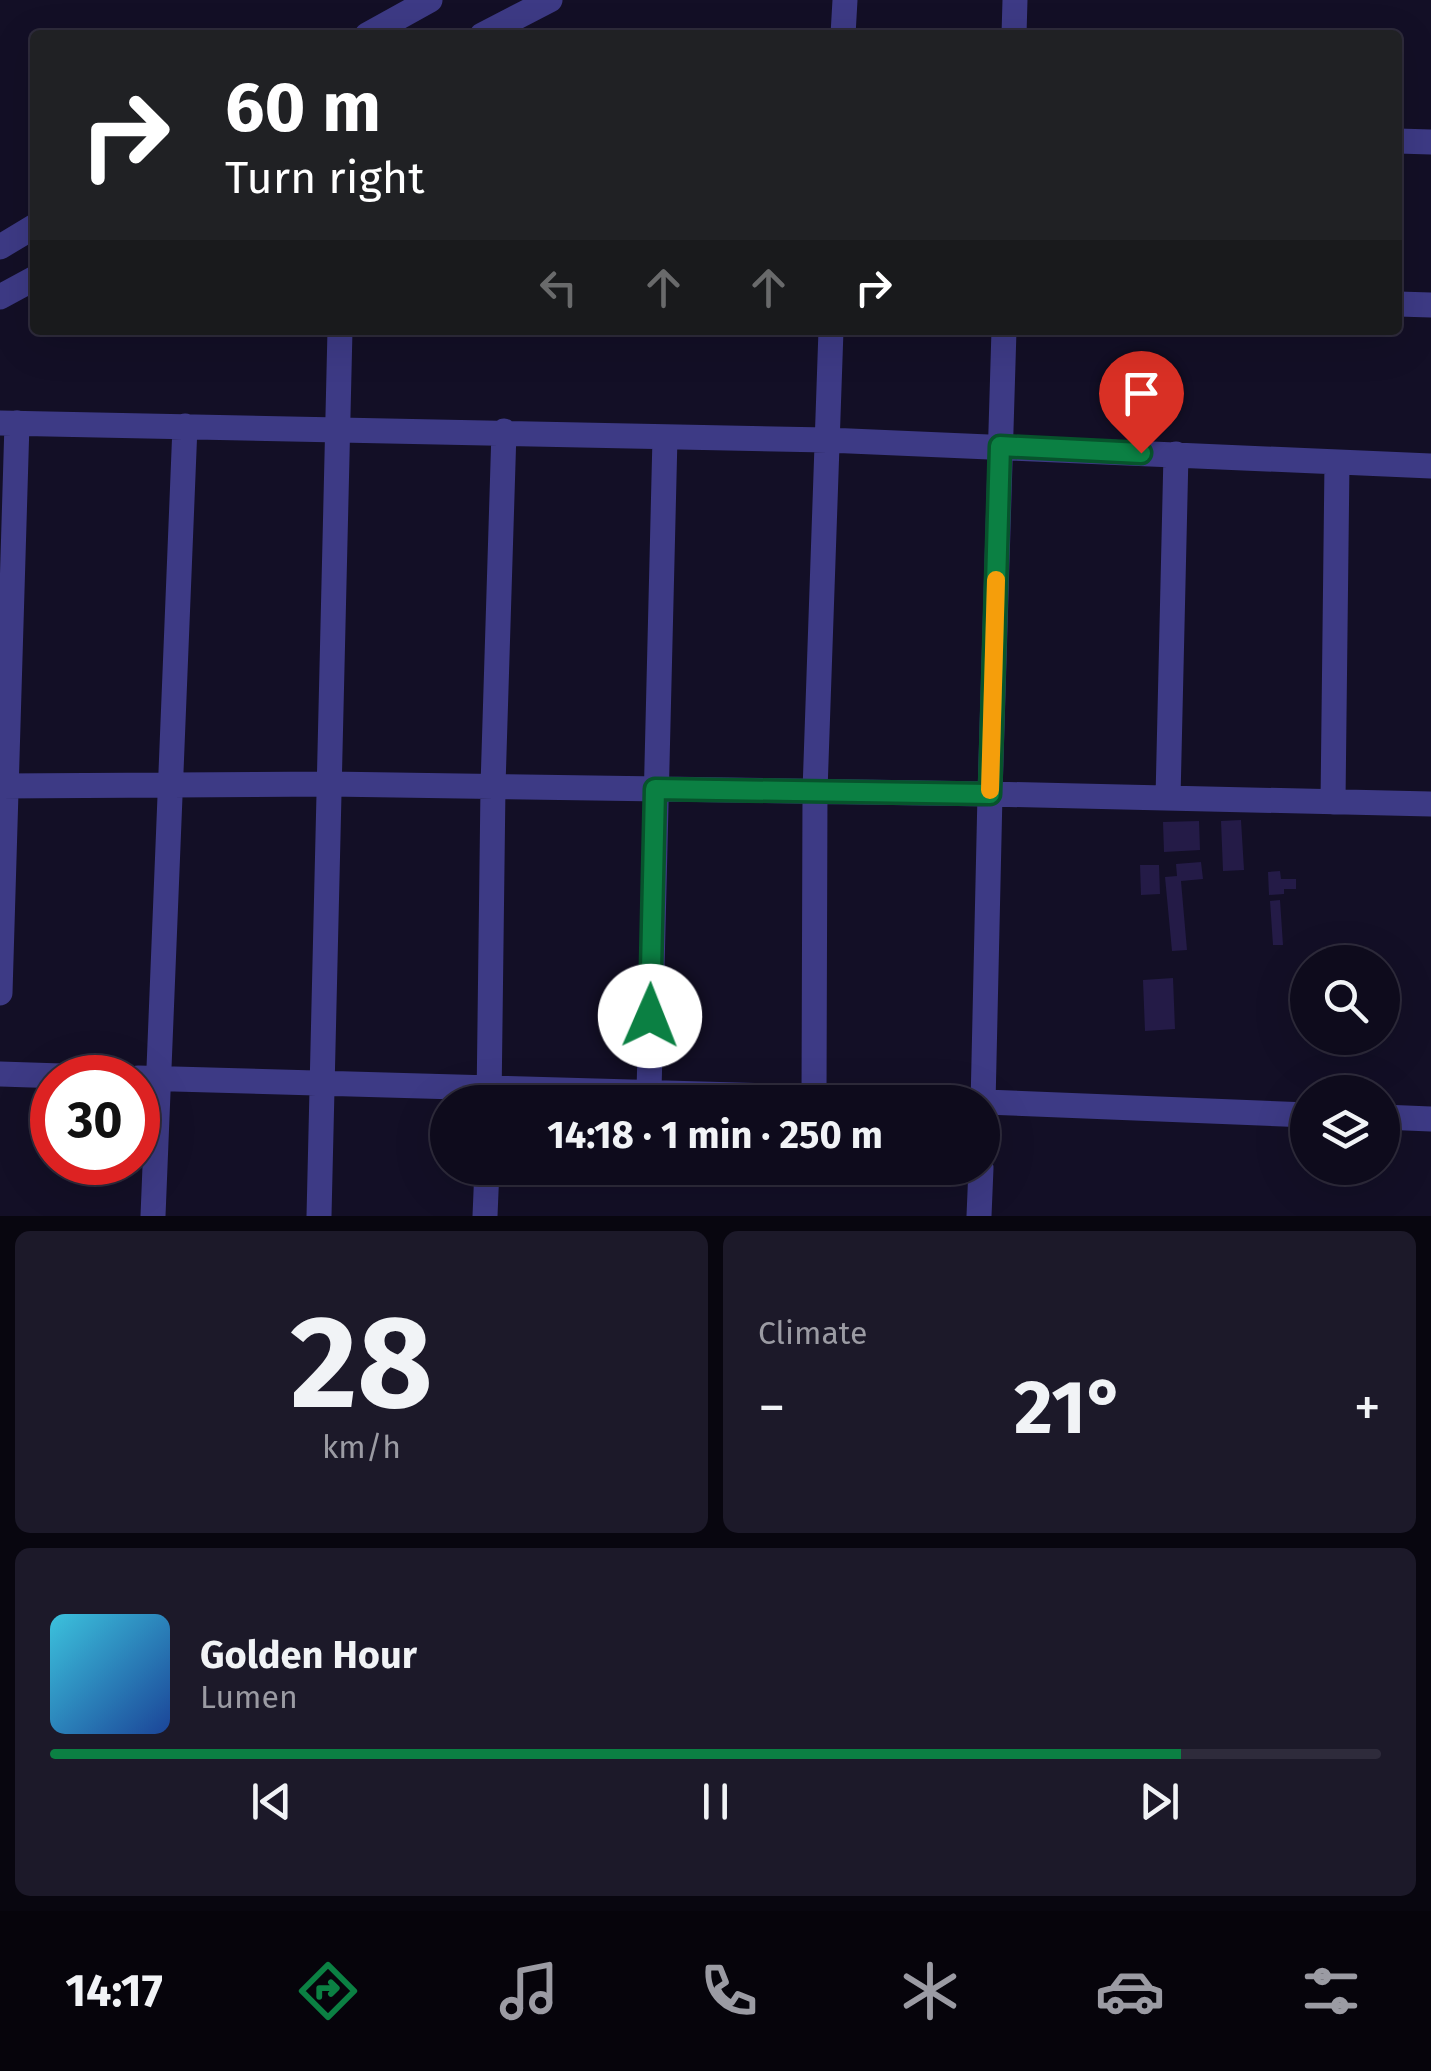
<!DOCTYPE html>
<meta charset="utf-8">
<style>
:root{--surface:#0e0b1c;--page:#1c1929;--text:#f1f3f6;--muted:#9b9ba3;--line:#2e2b3b;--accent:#0b8043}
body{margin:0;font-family:"Fira Sans",sans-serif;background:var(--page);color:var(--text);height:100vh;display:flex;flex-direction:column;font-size:38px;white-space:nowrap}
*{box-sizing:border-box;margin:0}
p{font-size:32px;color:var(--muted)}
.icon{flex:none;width:55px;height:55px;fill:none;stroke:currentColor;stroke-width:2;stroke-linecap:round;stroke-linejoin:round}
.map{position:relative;height:1216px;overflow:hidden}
.sheet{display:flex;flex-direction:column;gap:15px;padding:15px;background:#08060f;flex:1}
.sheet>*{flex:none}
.hud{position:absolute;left:30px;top:30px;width:1372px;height:305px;border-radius:10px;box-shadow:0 10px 40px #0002,0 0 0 2px var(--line);background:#202124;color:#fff;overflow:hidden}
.fabs{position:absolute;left:1290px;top:945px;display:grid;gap:20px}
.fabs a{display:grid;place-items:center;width:110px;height:110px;border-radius:50%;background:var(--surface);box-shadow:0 10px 40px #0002,0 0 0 2px var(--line);font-size:50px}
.speed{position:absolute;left:30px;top:1055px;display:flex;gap:20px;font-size:50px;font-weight:700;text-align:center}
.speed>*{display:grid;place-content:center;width:130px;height:130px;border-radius:50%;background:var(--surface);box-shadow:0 10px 40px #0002,0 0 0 2px var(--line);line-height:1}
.speed .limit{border:15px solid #d22;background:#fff;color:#111}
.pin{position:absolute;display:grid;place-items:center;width:85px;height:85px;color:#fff;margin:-102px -42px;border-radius:50% 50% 50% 0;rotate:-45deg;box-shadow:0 0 10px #0007}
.pin .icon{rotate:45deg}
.me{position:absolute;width:110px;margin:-55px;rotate:1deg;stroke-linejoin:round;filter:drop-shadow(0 0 8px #0008)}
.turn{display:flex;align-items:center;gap:35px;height:210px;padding:0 30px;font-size:45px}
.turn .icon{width:130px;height:130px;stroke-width:2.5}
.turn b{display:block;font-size:70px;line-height:85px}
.lanes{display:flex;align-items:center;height:95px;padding:0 30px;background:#0003;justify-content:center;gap:50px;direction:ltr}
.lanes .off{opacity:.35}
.big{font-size:75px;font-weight:700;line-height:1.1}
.sheet .widget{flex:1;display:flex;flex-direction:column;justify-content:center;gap:15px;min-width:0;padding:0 35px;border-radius:15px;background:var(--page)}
.sheet .dial{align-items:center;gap:0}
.dial b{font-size:130px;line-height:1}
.song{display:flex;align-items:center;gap:30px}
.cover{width:120px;height:120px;border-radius:15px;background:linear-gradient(135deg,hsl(190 70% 55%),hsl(220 70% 35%))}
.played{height:10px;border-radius:5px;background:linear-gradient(90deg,var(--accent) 85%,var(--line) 85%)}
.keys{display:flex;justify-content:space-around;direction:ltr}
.heat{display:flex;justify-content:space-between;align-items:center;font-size:55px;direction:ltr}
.sheet .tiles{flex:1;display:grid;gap:15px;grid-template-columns:1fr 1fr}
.widget:last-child{grid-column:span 2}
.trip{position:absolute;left:430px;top:1085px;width:570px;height:100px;border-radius:50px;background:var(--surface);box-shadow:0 10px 40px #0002,0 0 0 2px var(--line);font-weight:700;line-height:100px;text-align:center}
.dock{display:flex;height:160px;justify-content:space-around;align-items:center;background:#06040b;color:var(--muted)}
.dock .icon{width:70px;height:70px}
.dock .current{color:var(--accent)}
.dock b{font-size:45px;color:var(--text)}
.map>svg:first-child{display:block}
.building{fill:#241b47}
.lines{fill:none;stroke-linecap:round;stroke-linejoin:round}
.minor{stroke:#3d3a85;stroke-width:25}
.route-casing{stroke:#07532c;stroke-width:25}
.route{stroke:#0b8043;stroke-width:18}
.slow{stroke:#f59e0b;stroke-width:18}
</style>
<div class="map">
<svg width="1431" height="1216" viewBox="0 0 1431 1216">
<rect width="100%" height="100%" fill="#130f26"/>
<path class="building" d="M1241 820 1244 870 1223 871 1221 821Z
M1199 821 1200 850 1164 852 1163 822Z
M1201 862 1203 879 1181 881 1187 950 1172 951 1165 877 1177 876 1176 864Z
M1140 865H1159L1160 894 1141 895Z
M1280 871 1281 879H1296V889H1284V894L1269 895 1268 872Z
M1280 900 1283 945H1273L1270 901Z
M1173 978 1175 1029 1145 1031 1143 980Z
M1332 1038H1368L1367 1049 1332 1046Z"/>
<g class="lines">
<path class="minor" d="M367 35 430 0
M482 35 550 0
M843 35 845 0
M1014 35 1015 0
M1398 141 1431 142
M0 247 35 226
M0 297 35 278
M1398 304 1431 305
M0 423 827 440 1431 466
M0 786 329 784 990 794 1431 804
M1168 798 1176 454
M1333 802 1337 462
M0 993 17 423
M0 1074 124 1078
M138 1078 985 1102 1308 1115
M649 1092 665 437
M814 1097 815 791 831 330
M489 1102 493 786 504 431
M1382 1117 1431 1119
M982 1149 990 794 1004 330
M153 1216 185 426
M319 1216 340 330
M485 1216 487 1168
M979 1216 981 1168"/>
</g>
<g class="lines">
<g class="route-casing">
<path id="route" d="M650 1016 655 789 990 794 1000 446 1141 453"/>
</g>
<use href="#route" class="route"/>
<path class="slow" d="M990 790 996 580"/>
</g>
</svg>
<div class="fabs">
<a><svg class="icon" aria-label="search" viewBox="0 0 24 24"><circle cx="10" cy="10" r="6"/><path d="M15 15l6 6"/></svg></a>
<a><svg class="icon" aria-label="layers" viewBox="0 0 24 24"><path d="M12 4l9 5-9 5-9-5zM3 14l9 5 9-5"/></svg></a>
</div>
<div class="speed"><div class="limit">30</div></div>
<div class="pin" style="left:1141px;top:453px;background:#d93025"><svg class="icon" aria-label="arrive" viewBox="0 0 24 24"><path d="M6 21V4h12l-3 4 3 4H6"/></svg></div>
<svg class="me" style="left:650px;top:1016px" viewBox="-20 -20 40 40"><circle r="19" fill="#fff"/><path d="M0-13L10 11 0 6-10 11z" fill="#0b8043"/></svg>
<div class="trip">14:18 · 1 min · 250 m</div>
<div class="hud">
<div class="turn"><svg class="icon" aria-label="right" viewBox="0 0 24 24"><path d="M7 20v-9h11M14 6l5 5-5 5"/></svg><div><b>60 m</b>Turn right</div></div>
<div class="lanes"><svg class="icon off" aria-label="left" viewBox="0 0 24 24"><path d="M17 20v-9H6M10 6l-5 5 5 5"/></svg><svg class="icon off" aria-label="ahead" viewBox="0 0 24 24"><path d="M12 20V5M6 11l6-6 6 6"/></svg><svg class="icon off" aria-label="ahead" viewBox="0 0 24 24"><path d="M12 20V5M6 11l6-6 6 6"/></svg><svg class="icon" aria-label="right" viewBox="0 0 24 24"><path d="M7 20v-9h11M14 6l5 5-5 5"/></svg></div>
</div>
</div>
<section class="sheet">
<div class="tiles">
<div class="widget dial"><b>28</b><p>km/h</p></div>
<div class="widget"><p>Climate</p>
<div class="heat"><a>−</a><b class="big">21°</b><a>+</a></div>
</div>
<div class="widget">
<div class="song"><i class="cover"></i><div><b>Golden Hour</b><p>Lumen</p></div></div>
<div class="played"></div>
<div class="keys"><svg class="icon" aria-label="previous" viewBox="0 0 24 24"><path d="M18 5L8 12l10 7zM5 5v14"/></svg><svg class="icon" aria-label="pause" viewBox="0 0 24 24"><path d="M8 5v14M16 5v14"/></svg><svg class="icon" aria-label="next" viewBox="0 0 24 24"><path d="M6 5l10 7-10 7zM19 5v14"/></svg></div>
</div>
</div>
</section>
<nav class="dock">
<b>14:17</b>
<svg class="icon current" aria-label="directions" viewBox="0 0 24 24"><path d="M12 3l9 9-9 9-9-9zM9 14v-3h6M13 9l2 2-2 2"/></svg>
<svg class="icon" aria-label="music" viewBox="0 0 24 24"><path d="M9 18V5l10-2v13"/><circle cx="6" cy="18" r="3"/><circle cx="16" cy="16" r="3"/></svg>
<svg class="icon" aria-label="phone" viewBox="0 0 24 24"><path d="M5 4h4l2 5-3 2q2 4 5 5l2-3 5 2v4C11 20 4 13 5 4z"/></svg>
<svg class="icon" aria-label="climate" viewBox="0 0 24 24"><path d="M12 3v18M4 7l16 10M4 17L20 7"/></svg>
<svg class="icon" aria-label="car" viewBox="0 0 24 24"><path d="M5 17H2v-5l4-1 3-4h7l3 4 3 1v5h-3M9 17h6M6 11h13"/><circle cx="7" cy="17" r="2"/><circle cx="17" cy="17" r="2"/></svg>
<svg class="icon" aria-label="filters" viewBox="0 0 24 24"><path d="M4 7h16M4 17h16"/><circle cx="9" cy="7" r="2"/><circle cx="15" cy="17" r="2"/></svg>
</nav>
